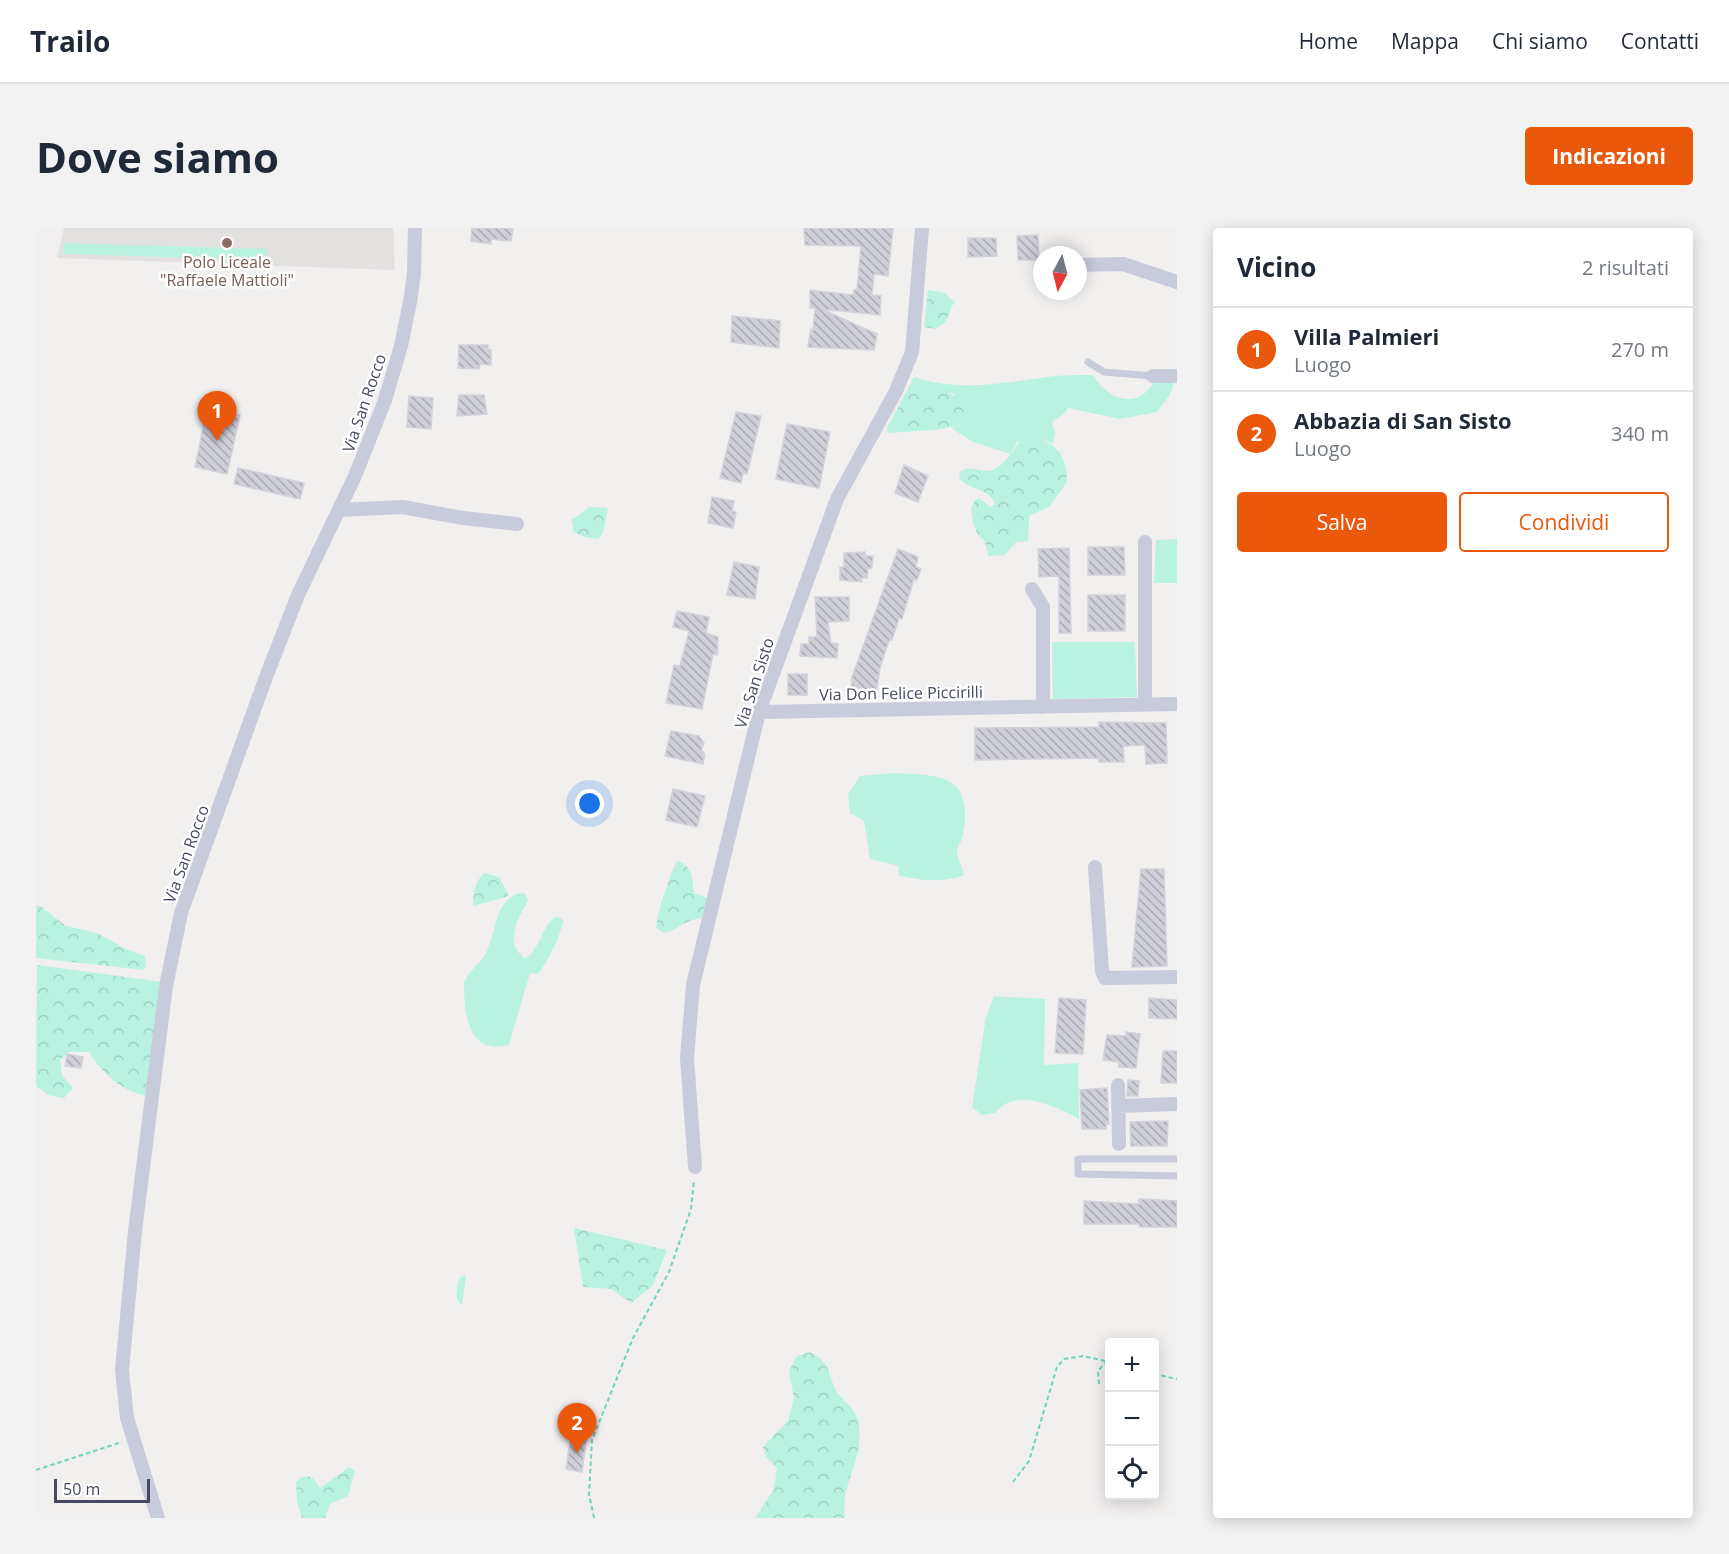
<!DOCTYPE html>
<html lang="it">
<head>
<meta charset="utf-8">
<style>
  body { margin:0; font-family:"Open Sans",sans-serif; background:#f2f2f3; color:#1f2937 }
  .controls { position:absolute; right:18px; bottom:18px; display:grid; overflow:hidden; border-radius:6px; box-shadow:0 3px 15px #0003 }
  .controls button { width:54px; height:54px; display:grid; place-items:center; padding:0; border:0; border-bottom:2px solid #e0e1e3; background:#fff; color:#1f2937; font:30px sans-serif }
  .compass { position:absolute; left:997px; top:18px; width:54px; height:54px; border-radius:50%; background:#fff; box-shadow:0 3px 15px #0003; rotate:187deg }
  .scale { position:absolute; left:18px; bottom:15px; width:96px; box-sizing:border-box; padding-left:6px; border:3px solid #454a5e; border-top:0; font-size:16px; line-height:21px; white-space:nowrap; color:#454a5e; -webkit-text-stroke:4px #fff; paint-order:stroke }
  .you { position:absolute; left:554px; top:576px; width:21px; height:21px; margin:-15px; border:4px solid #fff; border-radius:50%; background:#1a73e8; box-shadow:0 0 0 9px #1a73e833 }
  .badge { display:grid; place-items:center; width:39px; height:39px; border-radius:50%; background:#ea580c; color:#fff; font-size:20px; font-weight:700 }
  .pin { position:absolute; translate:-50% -50px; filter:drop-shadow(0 2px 3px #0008) }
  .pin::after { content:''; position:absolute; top:32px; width:21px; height:18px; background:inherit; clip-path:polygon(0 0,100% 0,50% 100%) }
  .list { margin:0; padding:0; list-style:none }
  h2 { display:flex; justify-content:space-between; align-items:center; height:78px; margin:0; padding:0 24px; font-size:26px }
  h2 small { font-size:20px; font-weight:400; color:#747a83 }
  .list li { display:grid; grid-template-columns:39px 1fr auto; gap:18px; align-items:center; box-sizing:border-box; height:84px; padding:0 24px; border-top:2px solid #e0e1e3 }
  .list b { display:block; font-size:22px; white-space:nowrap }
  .list p { margin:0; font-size:20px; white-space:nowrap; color:#747a83 }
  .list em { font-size:20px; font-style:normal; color:#747a83 }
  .actions { display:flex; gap:12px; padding:18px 24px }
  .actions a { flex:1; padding:14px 0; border:2px solid #ea580c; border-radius:6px; text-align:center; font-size:21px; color:#ea580c }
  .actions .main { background:#ea580c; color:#fff }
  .icon { flex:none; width:33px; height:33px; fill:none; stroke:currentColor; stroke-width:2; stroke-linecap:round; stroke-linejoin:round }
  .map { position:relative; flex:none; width:1141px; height:1290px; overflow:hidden; border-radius:6px }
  header { display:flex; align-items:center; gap:36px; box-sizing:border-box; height:84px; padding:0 30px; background:#fff; border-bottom:2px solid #e0e1e3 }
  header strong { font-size:28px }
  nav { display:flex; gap:33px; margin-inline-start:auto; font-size:21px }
  .intro { display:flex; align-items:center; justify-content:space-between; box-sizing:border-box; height:144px; padding:0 36px }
  h1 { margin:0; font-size:42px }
  .button { padding:15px 27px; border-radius:6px; background:#ea580c; color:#fff; font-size:21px; font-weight:700 }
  main { display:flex; gap:36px; padding:0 36px }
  aside { flex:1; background:#fff; border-radius:6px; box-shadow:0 3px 15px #0003 }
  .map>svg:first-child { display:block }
</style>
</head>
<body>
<header>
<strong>Trailo</strong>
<nav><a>Home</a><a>Mappa</a><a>Chi siamo</a><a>Contatti</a></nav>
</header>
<div class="intro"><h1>Dove siamo</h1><a class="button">Indicazioni</a></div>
<main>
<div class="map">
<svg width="1141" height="1290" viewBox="0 0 1141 1290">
  <defs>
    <pattern id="forest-crowns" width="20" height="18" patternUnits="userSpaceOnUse" patternTransform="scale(1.5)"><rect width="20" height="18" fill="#baf2e2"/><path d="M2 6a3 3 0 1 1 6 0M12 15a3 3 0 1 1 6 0" fill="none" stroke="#a1d1c4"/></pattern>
    <pattern id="building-back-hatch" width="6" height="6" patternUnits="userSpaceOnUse" patternTransform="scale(1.5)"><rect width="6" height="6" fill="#cecfd7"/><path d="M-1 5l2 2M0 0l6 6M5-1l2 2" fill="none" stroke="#a9aab2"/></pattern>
  </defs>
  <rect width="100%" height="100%" fill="#f2efef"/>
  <path fill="#e3e0e0" d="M28 0H357L359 42 21 30Z"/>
  <path fill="#baf2e2" d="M28 15 231 21 230 32 27 26Z
    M1057 147C1072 173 1103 183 1119 152L1140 151 1133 168 1121 184 1084 191 1032 180 1028 186 1016 194 1019 205 1017 216 1007 211 981 214 974 226 937 214 915 200 926 197 918 166 875 155 878 149C923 164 965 155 1011 149 1026 147 1042 147 1057 147Z
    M1141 311V355H1118L1120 312Z
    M1016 414H1099L1101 469 1017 471Z
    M858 545C906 547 938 547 927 607 926 613 921 619 921 625 922 631 927 640 928 647 907 655 884 653 862 647L863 638 834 631 828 593 814 585 812 566 824 548Z
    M484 665 490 666 492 673C481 692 468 714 489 731 504 722 506 696 521 688L527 692C527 703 510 737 502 746L494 745 473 817C431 828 428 784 428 754 433 744 441 737 448 728 462 707 456 673 484 665Z
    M958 768 1009 771 1008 837 1042 835 1043 891C1019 878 979 859 959 885L946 887 936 879 950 789Z
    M430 1048 426 1077C417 1072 421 1058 424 1049Z"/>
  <path fill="url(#forest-crowns)" d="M892 62 909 65 918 74 909 95 899 101 888 99Z
    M875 155 906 161 930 175 932 184 926 197 898 202 852 205 851 200Z
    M998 208C1022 217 1031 228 1031 254L1013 279 993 288 992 313 980 314 969 327 953 328 948 312 942 307 937 295 935 280 939 272 944 271 954 279 959 276C952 259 934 263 923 250L924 244C935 235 944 246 956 242 976 235 976 210 998 208Z
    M553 279 572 280 567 305 562 311 549 309 537 304 536 292Z
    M641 633C657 637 656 651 658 665L671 670 666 690C645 693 645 701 628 705L620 700C622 684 633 647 641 633Z
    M448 645 463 649 473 668 437 678C437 665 438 655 448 645Z
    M0 677 4 678 30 698 61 705 90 721 109 728 110 736 108 742 0 730Z
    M1 737 127 754 112 868C86 864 67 846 53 824H33L24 832 26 847 37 860 28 870 12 867 0 858Z
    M538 1000 631 1022 617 1057 595 1075 575 1061 547 1059Z
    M774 1124C795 1136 790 1140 799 1160 803 1171 817 1177 821 1190 832 1228 803 1255 809 1290H719L738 1261 741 1240 730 1229 727 1219 752 1192 758 1170 753 1143 761 1128Z
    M313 1239 319 1243 312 1268 294 1276 289 1290H266L261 1273 260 1254C271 1243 277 1248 284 1260Z"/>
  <path fill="url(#building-back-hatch)" stroke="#d3d2db" stroke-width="1.5" d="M436 0H477L475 13 455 11V16L435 13Z
    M768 0H857L852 48 838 46 836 67 845 68 844 87 785 81 841 106 838 122 772 119 775 101 777 102 779 80H774V62L817 67 818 62H821L825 18 769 17Z
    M1002 7 1003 32H982L981 8Z
    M932 10H960L961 28 932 29Z
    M696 88 744 93 743 120 695 114Z
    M423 117H452V122H455V137L444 136 443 141 422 140Z
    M423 167H448L451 186 421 188Z
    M373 168 397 170 395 201 371 199Z
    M171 180 204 187 191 246 159 239Z
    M700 184 725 188 711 246 707 245 705 255 684 250Z
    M751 196 794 204 783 260 740 251Z
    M868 237 892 248 882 274 859 265Z
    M202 240 268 255 264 271 198 256Z
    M676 269 698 273 696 283 700 284 697 300 672 295Z
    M1052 319H1088L1089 347H1052Z
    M1033 320 1035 405H1023V348L1003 349 1002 321Z
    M862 321 882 329 880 339 885 341 881 352 878 351 866 391 863 390 856 412H853L844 440 840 466 815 458 817 452H815Z
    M829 324V328H837L836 340H832L831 350H825L826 354 804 352V339H808V325Z
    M698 334 723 339 719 371 691 367Z
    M1052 367H1089V403H1052Z
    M779 369H813V393L792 394 795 415 802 416 801 430 764 428 765 416H773V409H781Z
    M641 383 673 389 670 405 682 409 681 427 677 426 666 481 630 475 638 437 644 438 653 403 637 399Z
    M752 446H771V467H752Z
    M1063 494 1130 495 1131 535 1110 536 1109 517 1087 518 1088 534H1063V530L939 532V500L1063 499Z
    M635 503 663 508 668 515 665 522 669 526 667 536 629 528Z
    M637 561 669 568 661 599 630 592Z
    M1105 641H1128L1131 738 1096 739Z
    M1023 770 1050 772 1047 826 1019 825Z
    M1113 770 1141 772V791L1113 790Z
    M1090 804 1104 806 1100 840 1083 839V834L1067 832 1071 807 1090 808Z
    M1127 823H1141V855H1125Z
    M31 826 47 829 45 840 29 838Z
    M1092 852 1103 853 1102 868H1091Z
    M1071 860 1073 896 1070 895V901H1046L1044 862Z
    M1132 893 1131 918H1095L1094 894Z
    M1103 971 1141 973V999H1103V996H1048V973L1103 976Z
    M535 1206 551 1208 546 1244 530 1241Z"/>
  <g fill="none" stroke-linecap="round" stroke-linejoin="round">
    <path stroke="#70d2c2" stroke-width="2" stroke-dasharray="4.5 3" stroke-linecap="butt" d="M1118 1146 1141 1151
      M1063 1156 1062 1143 1071 1133
      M0 1242 86 1214
      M977 1254 993 1233 1021 1139 1028 1131 1047 1128 1074 1134
      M558 1290 553 1266 556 1212 597 1110 633 1044 655 981 658 952"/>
    <path stroke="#c7cbda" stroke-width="7" d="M1052 134 1068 144 1117 148
      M1141 931H1042V946L1141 948"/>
    <path stroke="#c7cbda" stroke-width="14" d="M1042 37 1087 36 1141 54
      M1117 148H1141
      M303 282 367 279 427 290 481 296
      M1109 314V477
      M996 361 1007 379V479
      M723 484 1141 476
      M1059 639 1066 743 1069 750 1141 749
      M1082 857 1083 916
      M1082 878 1141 876
      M659 939 651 830 657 757 723 484 801 271 860 163 876 124 886 0
      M122 1290 91 1190 86 1142 99 1003 130 758 145 685 230 449 262 367 319 248 349 172 365 118 374 74 378 46 379 0"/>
  </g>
  <circle fill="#8d6e63" stroke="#fff" stroke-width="2" cx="191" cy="15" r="6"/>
  <g text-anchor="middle" stroke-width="5" stroke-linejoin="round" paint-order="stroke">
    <g font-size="16" fill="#785e54" stroke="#fff">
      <text x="191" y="40">Polo Liceale<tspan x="191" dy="18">"Raffaele Mattioli"</tspan></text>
    </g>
    <g font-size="16" fill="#454a5e" stroke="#fff">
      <text transform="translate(328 175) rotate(-71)" y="6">Via San Rocco</text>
      <text transform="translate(718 455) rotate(-72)" y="6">Via San Sisto</text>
      <text transform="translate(865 465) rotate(-1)" y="6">Via Don Felice Piccirilli</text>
      <text transform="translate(150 626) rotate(-70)" y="6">Via San Rocco</text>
    </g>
  </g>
</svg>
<div class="controls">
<button>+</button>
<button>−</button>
<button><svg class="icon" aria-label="locate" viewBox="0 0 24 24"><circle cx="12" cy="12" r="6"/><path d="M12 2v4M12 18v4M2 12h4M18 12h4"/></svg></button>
</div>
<svg class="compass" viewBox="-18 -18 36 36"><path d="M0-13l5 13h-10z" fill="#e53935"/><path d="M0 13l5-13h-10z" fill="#747a83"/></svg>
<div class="scale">50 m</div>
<div class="you"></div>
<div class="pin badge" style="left:181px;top:213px">1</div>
<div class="pin badge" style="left:541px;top:1225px">2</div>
</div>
<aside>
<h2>Vicino<small>2 risultati</small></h2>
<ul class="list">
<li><span class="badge">1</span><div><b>Villa Palmieri</b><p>Luogo</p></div><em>270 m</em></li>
<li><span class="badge">2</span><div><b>Abbazia di San Sisto</b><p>Luogo</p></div><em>340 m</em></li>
</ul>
<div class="actions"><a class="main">Salva</a><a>Condividi</a></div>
</aside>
</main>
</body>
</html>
